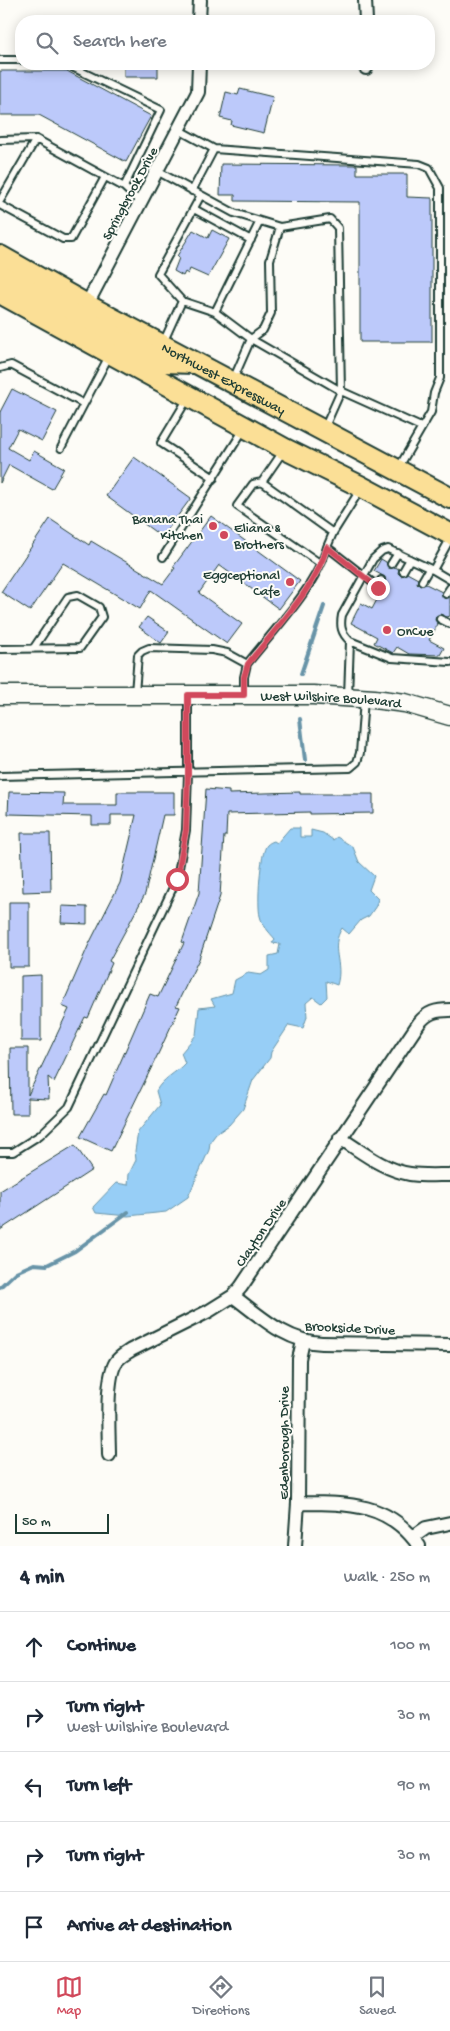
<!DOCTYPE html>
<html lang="en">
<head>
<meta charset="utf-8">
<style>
  body { margin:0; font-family:"Gochi Hand",sans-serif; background:#f6f6f7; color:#1f2937 }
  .scale { position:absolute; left:15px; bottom:12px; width:94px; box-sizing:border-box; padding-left:5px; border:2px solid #1f3d34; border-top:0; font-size:14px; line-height:18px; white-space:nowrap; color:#1f3d34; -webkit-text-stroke:4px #fdfcf7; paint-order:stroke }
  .stop { position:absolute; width:15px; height:15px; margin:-11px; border:4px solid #d1495b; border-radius:50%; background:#fff }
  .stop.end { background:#d1495b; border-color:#fff; box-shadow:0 1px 5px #0008 }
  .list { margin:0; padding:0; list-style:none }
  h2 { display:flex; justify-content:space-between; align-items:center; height:65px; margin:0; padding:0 20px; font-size:21px }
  h2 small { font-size:16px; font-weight:400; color:#747a83 }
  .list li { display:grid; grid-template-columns:32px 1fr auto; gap:15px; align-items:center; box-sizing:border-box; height:70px; padding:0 20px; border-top:1px solid #e0e1e3 }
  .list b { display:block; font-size:19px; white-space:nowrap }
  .list p { margin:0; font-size:16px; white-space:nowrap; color:#747a83 }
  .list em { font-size:16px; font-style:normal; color:#747a83 }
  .icon { flex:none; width:28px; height:28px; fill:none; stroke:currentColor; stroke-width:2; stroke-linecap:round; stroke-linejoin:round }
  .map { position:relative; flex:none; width:450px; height:1546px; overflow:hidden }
  .search { position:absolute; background:#fff; box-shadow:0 2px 12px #0003; left:15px; right:15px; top:15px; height:55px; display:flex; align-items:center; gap:12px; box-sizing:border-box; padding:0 18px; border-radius:20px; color:#747a83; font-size:19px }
  .sheet { height:415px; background:#fff }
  nav { display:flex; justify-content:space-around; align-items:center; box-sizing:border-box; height:70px; border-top:1px solid #e0e1e3; background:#fff; font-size:14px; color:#747a83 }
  nav a { display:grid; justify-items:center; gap:2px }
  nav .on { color:#d1495b }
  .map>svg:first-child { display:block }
</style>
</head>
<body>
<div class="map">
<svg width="450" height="1546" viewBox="0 0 450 1546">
  <rect width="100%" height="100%" fill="#fdfcf7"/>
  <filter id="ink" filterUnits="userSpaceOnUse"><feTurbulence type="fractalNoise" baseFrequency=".02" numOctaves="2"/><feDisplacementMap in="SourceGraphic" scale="10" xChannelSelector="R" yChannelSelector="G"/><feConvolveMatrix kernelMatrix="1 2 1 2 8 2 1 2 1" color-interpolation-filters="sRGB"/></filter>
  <g filter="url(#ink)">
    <path fill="#97cef6" stroke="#6794a8" d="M290 828H300V837H311V830L323 833 333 840 337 837 353 847 359 862 374 876 369 890 378 899 376 906 369 916 361 920 349 934 342 928C329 949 344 962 337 985L326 981 327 997 321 1003 313 997 306 1003 307 1017 303 1028 289 1025 271 1052 270 1058 253 1080 243 1109 229 1125 216 1134 210 1142 209 1150 188 1197 166 1212 128 1216 96 1213 93 1207 116 1183 128 1185 129 1174 136 1160 135 1151 138 1132 160 1105 156 1091C163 1078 175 1074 185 1063L181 1053 196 1035 199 1008 215 1006 211 999 232 993 235 980 248 973 261 975 269 970V956L278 954 280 944 272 943 275 939C269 932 262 925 260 916 257 905 260 852 267 845 269 843 271 842 274 841L277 843Z"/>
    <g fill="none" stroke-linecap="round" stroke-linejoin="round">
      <path stroke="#6794a8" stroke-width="4" d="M301 674 324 606
        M300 719 305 760
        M0 1287 16 1272 34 1264 47 1265 75 1251 128 1212"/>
    </g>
    <path fill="#bcc9fa" stroke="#1f3d34" d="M124 64H158V77H124Z
      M0 71H67L151 116 126 162 39 115H0Z
      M240 89 273 97 264 133 231 125 232 121 220 118 226 92 238 95Z
      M221 164 357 165V174H407V197L432 198V342H360V202L235 201V195H220Z
      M193 230 208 238 212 230 229 239 208 277 190 269 188 274 185 272 183 276 174 271 179 258 177 256Z
      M12 389 57 412 42 441 18 429 8 448 29 460 34 451 64 468 52 489 9 465 0 483V412Z
      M134 457 191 498 162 537 106 496Z
      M211 516 300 581 279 609 219 565 199 593 242 624 227 644 151 590 140 609 63 563 30 611 1 592 50 519 89 545 91 541 163 584 175 568 173 567Z
      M381 559 386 562 389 568 395 567 399 569 398 573 401 576 407 573 418 579 417 583 420 586 426 584 442 592 444 598 450 597V616L447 617 440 614 436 616 435 620 438 624 429 640 444 648 440 655 409 654 397 647 393 653 374 643 377 637 351 623 361 603 372 609 380 594 386 593 385 577 374 571Z
      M147 617 169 632 161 643 139 627Z
      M206 789 229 791V794L300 792V794H373V813L310 814V812L227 814 226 836H224L220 896 199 959 176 1006 180 1007 159 1052 111 1151 80 1137 104 1094 106 1095 150 994 158 997 184 943 182 942 199 893Z
      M9 792 64 793 63 805H117V792H174V815H163L145 894 109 961 112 963 88 1018 85 1017 54 1082 48 1077 49 1099 28 1098V1114H11L10 1048H28V1095L69 1009 62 1006 89 944 120 883 136 815H111V825H92V816L8 814Z
      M21 833H50L51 891 23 892Z
      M9 902H29V967H9Z
      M62 906 87 907V924L61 923Z
      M41 975V1041H21V976Z
      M75 1145 92 1170 0 1230V1191Z"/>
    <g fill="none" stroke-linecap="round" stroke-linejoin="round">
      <g stroke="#1f3d34" stroke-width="10">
        <path id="service" d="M0 60H21
          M66 64 161 110 124 187 140 202
          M179 130 214 149 419 164 429 168 440 188V378L434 393 431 412 399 467
          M0 140 36 139 124 187
          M157 171 234 213 280 227 270 260 271 313 263 330 251 339 233 380
          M192 191 214 149
          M201 195 158 274 182 301 215 312 251 339 341 391 421 427
          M0 201 36 139
          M0 205 63 239H71L105 177
          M194 209 251 240
          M280 227 330 219 338 228 341 391 324 429
          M215 312 260 221
          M163 343 182 301
          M0 368 11 365 84 404
          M188 398 161 443 214 478
          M61 448 109 356
          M284 450 262 482 333 533
          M262 482 253 484 237 506 321 564
          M360 490 333 533 327 547 382 590
          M450 539 433 570 450 580
          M163 557 244 429
          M391 564 398 553
          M403 571 410 559
          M422 581 429 569
          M378 588 381 580
          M446 594 450 588
          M440 619 450 624
          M350 641 392 658 450 662
          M0 649 80 648 102 617 99 607 78 595 68 597 33 649
          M135 693 138 655 142 651 149 648 212 650 227 653 247 664
          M244 694V677L247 664C274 630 316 587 327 547
          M348 696 350 641C341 633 340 626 342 615L373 559 382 551 388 549 433 570
          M0 776 350 768 357 762 360 753 364 699
          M0 1152H13L40 1135 69 1107 177 879 186 830 188 773V696"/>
      </g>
      <g stroke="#1f3d34" stroke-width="16">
        <path id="minor" d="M365 0 366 21
          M199 21 200 0
          M366 64V68
          M84 310 198 92 199 64
          M340 1138C362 1152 384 1170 410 1174 423 1176 437 1175 450 1175
          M233 1296C260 1316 286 1342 322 1343L450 1345
          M109 1455C109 1433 105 1379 116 1362 120 1356 125 1354 131 1350L209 1311 233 1296 241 1287 419 1023C428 1012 436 1010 450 1010
          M298 1503C347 1503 389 1502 419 1546
          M413 1537 426 1528 450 1523
          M295 1546 298 1503 299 1359 303 1341"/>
      </g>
      <g stroke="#1f3d34" stroke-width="21">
        <g id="secondary">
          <path id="s1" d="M0 695H313L374 699 405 703 450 716"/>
        </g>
      </g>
      <g stroke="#1f3d34" stroke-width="24">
        <g id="trunk">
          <path id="s2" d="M0 256 87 305 450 498"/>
          <path d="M0 275 164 362 194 363"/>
          <path d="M0 293 285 449 362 487 450 534"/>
        </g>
      </g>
      <use href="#service" stroke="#fdfcf7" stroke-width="6"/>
      <use href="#minor" stroke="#fdfcf7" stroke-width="12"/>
      <use href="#secondary" stroke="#fdfcf7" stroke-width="18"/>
      <use href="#trunk" stroke="#fbdf96" stroke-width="20"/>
    </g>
  </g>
  <g fill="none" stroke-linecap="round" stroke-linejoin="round" filter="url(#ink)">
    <path stroke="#d1495b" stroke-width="6" d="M177 879 186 830 188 773V695H244V677L248 664C275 629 315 589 327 547L378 588"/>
  </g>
  <g fill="#d1495b" stroke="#fdfcf7" stroke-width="2">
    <circle cx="213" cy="526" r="5"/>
    <circle cx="224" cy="535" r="5"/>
    <circle cx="290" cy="582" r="5"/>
    <circle cx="387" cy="630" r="5"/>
  </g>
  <g text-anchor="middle" stroke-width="4" stroke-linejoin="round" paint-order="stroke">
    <g font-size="14" fill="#1f3d34" stroke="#fdfcf7">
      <text transform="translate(129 193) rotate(-62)" y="5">Springbrook Drive</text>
      <text dy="5" stroke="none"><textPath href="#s2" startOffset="255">Northwest Expressway</textPath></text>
      <text dy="5" stroke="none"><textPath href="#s1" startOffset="331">West Wilshire Boulevard</textPath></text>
      <text transform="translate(260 1232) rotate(-56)" y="5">Clayton Drive</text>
      <text transform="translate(350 1327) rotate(3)" y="5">Brookside Drive</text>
      <text transform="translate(283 1443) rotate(-90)" y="5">Edenborough Drive</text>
    </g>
    <g font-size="14" fill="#1f3d34" stroke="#fdfcf7" text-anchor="end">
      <text x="203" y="523">Banana Thai<tspan x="203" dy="16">Kitchen</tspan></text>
      <text x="234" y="532" text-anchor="start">Eliana &amp;<tspan x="234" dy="16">Brothers</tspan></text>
      <text x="280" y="579">Eggceptional<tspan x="280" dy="16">Cafe</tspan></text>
      <text x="397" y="635" text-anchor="start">OnCue</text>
    </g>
  </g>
</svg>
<div class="scale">50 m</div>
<div class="stop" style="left:177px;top:879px"></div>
<div class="stop end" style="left:378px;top:588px"></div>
<div class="search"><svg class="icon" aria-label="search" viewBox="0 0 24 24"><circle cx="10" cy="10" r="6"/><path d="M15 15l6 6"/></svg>Search here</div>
</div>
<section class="sheet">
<h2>4 min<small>Walk · 250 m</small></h2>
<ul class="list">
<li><svg class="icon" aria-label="ahead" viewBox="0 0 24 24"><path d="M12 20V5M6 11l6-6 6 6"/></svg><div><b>Continue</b></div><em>100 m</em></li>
<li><svg class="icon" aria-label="right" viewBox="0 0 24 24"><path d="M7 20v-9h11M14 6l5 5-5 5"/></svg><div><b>Turn right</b><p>West Wilshire Boulevard</p></div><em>30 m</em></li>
<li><svg class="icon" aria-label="left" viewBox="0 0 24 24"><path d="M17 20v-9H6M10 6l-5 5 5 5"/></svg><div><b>Turn left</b></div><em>90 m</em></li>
<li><svg class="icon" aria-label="right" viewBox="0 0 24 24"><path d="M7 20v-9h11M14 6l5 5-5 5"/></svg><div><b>Turn right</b></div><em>30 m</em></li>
<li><svg class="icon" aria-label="arrive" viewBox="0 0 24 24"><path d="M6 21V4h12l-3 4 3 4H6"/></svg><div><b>Arrive at destination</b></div></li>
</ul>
</section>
<nav>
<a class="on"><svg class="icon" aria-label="map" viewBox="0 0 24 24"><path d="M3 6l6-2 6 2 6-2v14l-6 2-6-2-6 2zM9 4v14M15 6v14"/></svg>Map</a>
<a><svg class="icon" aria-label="directions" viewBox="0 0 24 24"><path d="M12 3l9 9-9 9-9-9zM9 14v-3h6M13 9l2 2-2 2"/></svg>Directions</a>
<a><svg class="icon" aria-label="saved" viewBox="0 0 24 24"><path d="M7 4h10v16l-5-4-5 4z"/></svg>Saved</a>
</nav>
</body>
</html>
